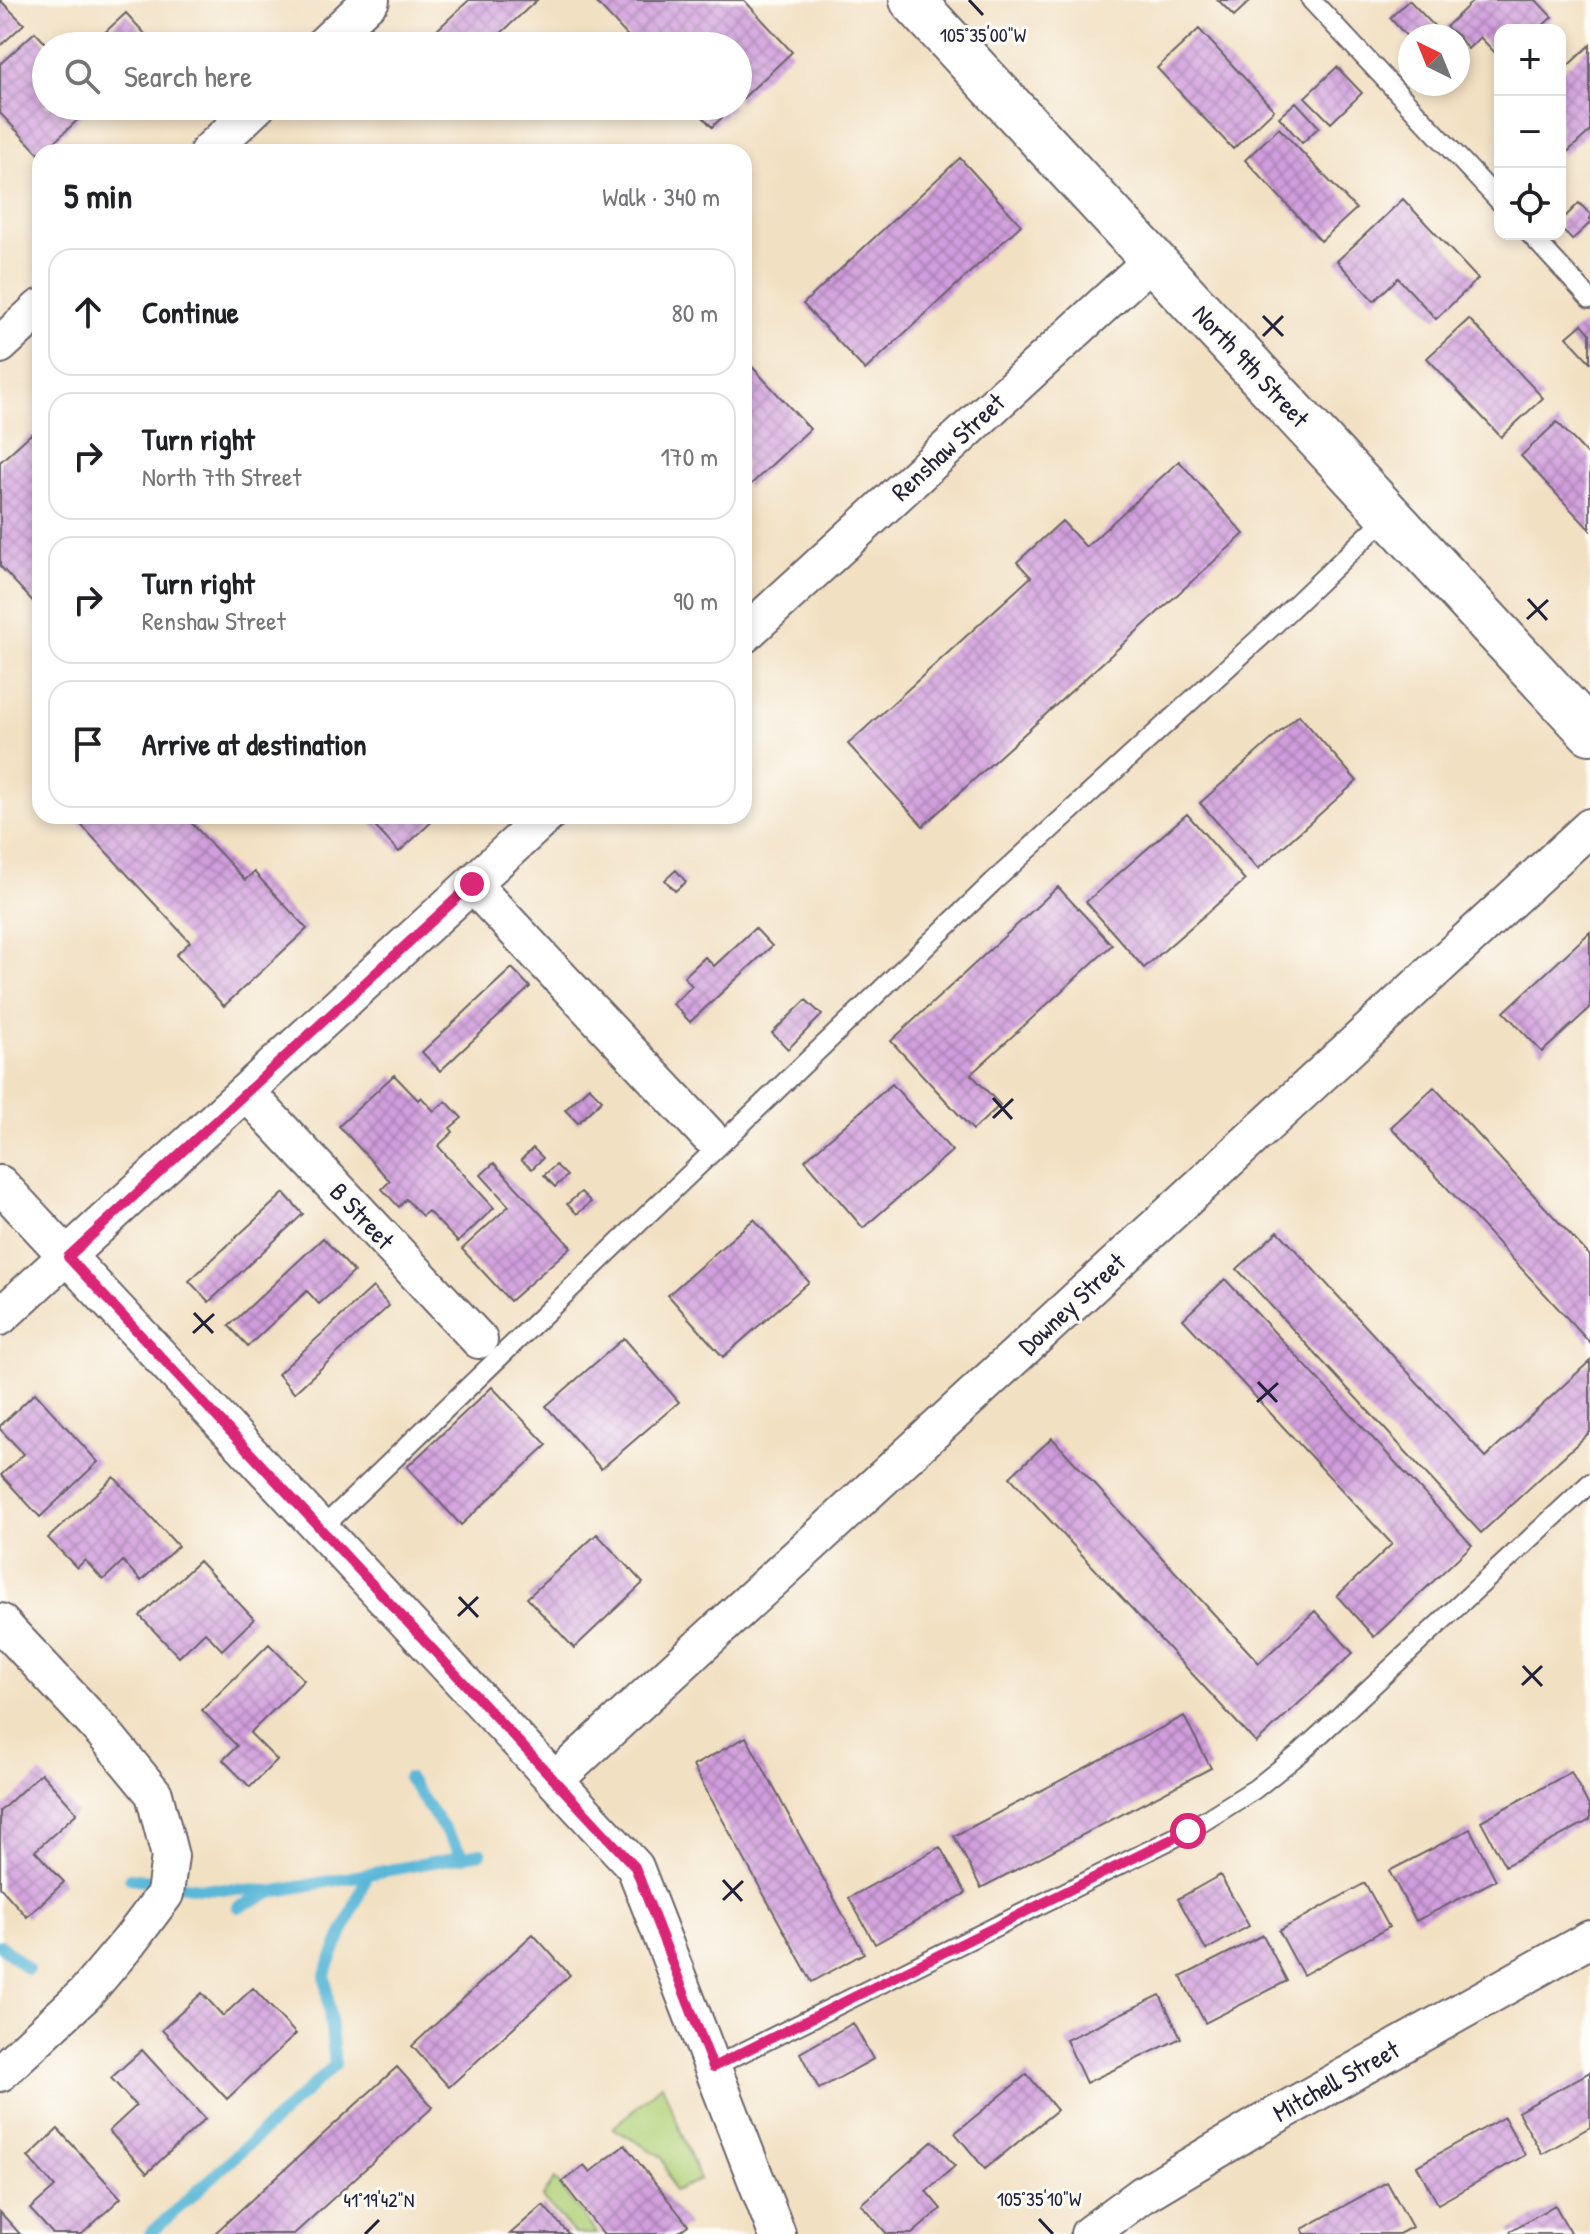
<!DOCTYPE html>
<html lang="en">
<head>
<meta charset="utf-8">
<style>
  body { margin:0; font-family:"Patrick Hand",sans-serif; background:#f2f2f2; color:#202124 }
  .controls { position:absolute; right:24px; top:24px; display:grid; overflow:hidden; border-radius:16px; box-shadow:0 4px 12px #0003 }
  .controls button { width:72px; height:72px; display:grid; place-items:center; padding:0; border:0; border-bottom:2px solid #e0e0e0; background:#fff; color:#202124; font:40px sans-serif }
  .compass { position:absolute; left:1398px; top:24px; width:72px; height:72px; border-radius:50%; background:#fff; box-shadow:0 4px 12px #0003; rotate:317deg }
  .stop { position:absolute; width:24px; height:24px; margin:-18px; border:6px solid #db2777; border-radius:50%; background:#fff }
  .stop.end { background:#db2777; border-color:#fff; box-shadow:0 2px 8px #0008 }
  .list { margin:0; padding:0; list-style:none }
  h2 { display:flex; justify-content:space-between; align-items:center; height:104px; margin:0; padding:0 32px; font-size:34px }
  h2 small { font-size:26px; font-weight:400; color:#757577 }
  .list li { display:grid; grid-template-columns:52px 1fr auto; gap:24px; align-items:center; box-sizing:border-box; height:128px; margin:0 16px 16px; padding:0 16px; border:2px solid #e0e0e0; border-radius:24px }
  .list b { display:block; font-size:30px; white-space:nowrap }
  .list p { margin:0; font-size:26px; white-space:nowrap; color:#757577 }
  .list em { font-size:26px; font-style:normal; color:#757577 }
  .icon { flex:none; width:44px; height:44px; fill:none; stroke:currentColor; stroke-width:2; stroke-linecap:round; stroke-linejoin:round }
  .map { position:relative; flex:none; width:1590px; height:2234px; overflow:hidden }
  .search { position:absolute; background:#fff; box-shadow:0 4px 12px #0003; left:32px; top:32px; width:720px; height:88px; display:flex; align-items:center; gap:20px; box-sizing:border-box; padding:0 28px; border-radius:44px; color:#757577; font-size:30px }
  .panel { position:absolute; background:#fff; box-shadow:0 4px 12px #0003; left:32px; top:144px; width:720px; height:680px; border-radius:24px }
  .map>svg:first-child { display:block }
</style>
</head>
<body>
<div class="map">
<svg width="1590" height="2234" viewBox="0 0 1590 2234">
  <defs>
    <pattern id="building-cross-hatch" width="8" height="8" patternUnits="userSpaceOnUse" patternTransform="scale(2)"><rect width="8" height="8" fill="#d19ddd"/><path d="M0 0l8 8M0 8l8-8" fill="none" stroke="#a980b4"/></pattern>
  </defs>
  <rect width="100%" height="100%" fill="#fdfcf7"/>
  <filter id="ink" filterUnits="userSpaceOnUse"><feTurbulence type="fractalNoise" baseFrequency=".0125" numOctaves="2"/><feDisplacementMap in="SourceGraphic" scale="16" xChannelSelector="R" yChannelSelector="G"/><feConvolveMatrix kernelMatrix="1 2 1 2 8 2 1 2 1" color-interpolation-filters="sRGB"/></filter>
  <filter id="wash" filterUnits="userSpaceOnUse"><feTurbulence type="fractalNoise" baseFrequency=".006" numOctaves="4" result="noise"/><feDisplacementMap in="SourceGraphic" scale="32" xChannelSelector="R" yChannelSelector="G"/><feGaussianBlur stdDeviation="1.8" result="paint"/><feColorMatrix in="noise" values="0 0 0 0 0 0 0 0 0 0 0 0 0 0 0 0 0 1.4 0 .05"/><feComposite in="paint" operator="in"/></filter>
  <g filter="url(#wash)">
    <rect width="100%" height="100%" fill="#f2e0c2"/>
    <path fill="#b1d179" stroke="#6a7a5a" stroke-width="2" d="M662 2084 700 2180 674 2191 662 2157 613 2128Z
      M555 2179 597 2234H575L542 2198Z"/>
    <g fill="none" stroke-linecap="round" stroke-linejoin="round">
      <path stroke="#5ab7d8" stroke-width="12" d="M408 1778 464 1857
        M130 1878 199 1888 270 1891
        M238 1907 277 1891 481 1853
        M0 1945 28 1969
        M150 2234 335 2065 325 1974 367 1876"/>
    </g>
    <g id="blocks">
      <path fill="url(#building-cross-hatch)" d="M0 0 24 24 0 46Z
        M469 0H537L487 46H420Z
        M594 0H744L792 52 738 103V46H637Z
        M1218 0H1251L1234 16Z
        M1409 0 1441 33 1438 36H1410V40L1390 18Z
        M1474 0H1536L1552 17 1538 30H1500V58L1480 37 1468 49 1458 36 1446 27Z
        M126 13 156 46H90Z
        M1199 29 1274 110 1233 149 1157 68Z
        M35 32 48 46 46 106H92L44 152H40V155L0 113V64Z
        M1590 45V131L1564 155 1560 151V73Z
        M1337 67 1362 93 1331 123 1305 97Z
        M1296 102 1319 127 1302 143 1279 117Z
        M693 106H734L712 127Z
        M1279 128 1356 209 1321 241 1245 160Z
        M960 158 1021 225 865 370 803 304Z
        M1403 199 1478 279 1436 319 1398 278 1374 301 1337 261Z
        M1579 203 1590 214V223L1572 240 1560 227V222Z
        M1469 319 1543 398 1501 437 1427 358Z
        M1582 324 1590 333V362L1567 337Z
        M744 358 810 429 747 488 744 485Z
        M1557 422 1590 457V530L1521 456Z
        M31 434 40 444V609L0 566V462Z
        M1179 461 1244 534 923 826 848 744 1031 577 1017 562 1062 521 1086 547Z
        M1299 715 1357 781 1258 869 1200 803Z
        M1187 814 1245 880 1144 968 1086 902Z
        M73 816H185L245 880 254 872 307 929 224 1006 176 955 190 942Z
        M365 816H438L399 852Z
        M676 870 686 882 675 891 665 880Z
        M1058 887 1112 945 971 1074 1000 1105 973 1130 891 1041Z
        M755 928 772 946 690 1022 673 1004 692 986 684 977 705 957 714 966Z
        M1590 932V1008L1542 1052 1504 1012Z
        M512 968 530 987 440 1071 422 1052Z
        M806 1000 822 1015 788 1049 772 1033Z
        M394 1075 418 1100 421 1097 434 1111 446 1101 462 1118 450 1128 453 1132 438 1146 494 1208 458 1242 428 1211 422 1216 406 1199 399 1207 382 1189 390 1181 339 1126Z
        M892 1084 952 1151 863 1228 805 1160Z
        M589 1087 602 1100 578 1123 565 1110Z
        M1434 1087 1590 1256V1343L1391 1127Z
        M533 1148 543 1158 532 1169 521 1160Z
        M494 1163 571 1247 510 1301 462 1249 509 1206 481 1175Z
        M556 1165 567 1176 555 1187 544 1175Z
        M581 1192 591 1202 577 1214 567 1204Z
        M284 1193 303 1214 209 1302 189 1281Z
        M754 1219 809 1282 723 1357 668 1295Z
        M1278 1231 1486 1457 1590 1361V1432L1481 1533 1237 1269Z
        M323 1238 354 1272 319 1304 307 1291 248 1346 229 1326Z
        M1225 1279 1472 1545 1374 1637 1337 1596 1392 1544 1183 1319Z
        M373 1287 389 1306 294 1393 278 1374Z
        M624 1338 679 1402 601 1469 546 1406Z
        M492 1387 547 1445 461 1525 407 1467Z
        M35 1393 98 1462 40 1517 1 1475 24 1454 0 1429V1426Z
        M1052 1438 1259 1663 1315 1611 1353 1653 1256 1743 1010 1477Z
        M114 1477 178 1546 141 1581 123 1561 103 1580 85 1560 77 1568 48 1538Z
        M597 1534 643 1583 574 1648 527 1598Z
        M199 1561 254 1619 222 1650 205 1632 179 1657 140 1616Z
        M269 1644 304 1680 250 1733 277 1760 250 1787 223 1760 237 1746 202 1710Z
        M1184 1716 1211 1768 981 1888 954 1836Z
        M746 1737 864 1953 812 1982 693 1766Z
        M1571 1772 1590 1808V1820L1505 1866 1481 1821Z
        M41 1773 77 1813 35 1851 64 1882 27 1917 0 1887V1811Z
        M1470 1829 1496 1880 1416 1921 1389 1871Z
        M940 1847 966 1893 875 1944 849 1898Z
        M1220 1875 1249 1926 1206 1950 1178 1899Z
        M1365 1883 1389 1927 1303 1975 1279 1931Z
        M533 1934 570 1975 449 2087 412 2046Z
        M1263 1935 1287 1981 1205 2023 1181 1977Z
        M253 1988 296 2034 227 2099 162 2030 202 1993 223 2016Z
        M1160 1995 1181 2038 1086 2083 1066 2040Z
        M853 2023 873 2059 819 2089 800 2053Z
        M142 2050 205 2119 147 2173 109 2131 136 2106 111 2078Z
        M397 2067 433 2107 294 2234H214Z
        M1590 2072V2127L1542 2154 1518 2112Z
        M1027 2074 1057 2110 985 2169 955 2133Z
        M1504 2117 1525 2155 1438 2204 1417 2166Z
        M58 2129 121 2198 82 2234H53L30 2209 55 2187 28 2157Z
        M933 2141 955 2166 926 2191 941 2209 912 2234H887L861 2204Z
        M625 2145 688 2225 676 2234H603L562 2182 584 2165 590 2172Z
        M1387 2182 1412 2227 1399 2234H1305L1302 2229Z
        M543 2205 569 2234H510Z
        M1555 2205 1571 2234H1512L1510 2231Z
        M0 2212 20 2234H0Z"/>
    </g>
  </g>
  <g filter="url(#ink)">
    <use href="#blocks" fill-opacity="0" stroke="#6b646a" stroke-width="2"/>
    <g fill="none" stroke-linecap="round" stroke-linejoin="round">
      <g stroke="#6b646a" stroke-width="22">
        <path id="service" d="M1311 0 1500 202
          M1530 234 1590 299
          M321 1529 993 882 1275 624 1389 515
          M713 2067 1188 1831 1255 1789 1299 1754 1590 1483"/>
      </g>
      <g stroke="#6b646a" stroke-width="40">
        <path id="minor" d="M322 46 371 0
          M208 152 257 106
          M0 345 40 308
          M744 635 1152 260
          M472 884 708 1135
          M246 1092 479 1340
          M0 1184 635 1867 777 2234
          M0 1317 546 816
          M0 1622 103 1732 154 1794 170 1856 165 1894 129 1942 85 1994 0 2073
          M555 1780 1590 827
          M1089 2234 1142 2195 1262 2123 1590 1939"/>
      </g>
      <g stroke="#6b646a" stroke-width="48">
        <path id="tertiary" d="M912 0 1590 732"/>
      </g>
      <use href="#service" stroke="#fff" stroke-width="18"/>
      <use href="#minor" stroke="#fff" stroke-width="36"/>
      <use href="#tertiary" stroke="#fff" stroke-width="44"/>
    </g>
  </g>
  <g fill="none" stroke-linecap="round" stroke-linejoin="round" filter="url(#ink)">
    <path stroke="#db2777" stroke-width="10" d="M472 884 68 1257 635 1867 713 2067 1188 1831"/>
  </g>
  <path fill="none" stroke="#22223b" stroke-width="3" d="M969 0 983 15M1263 316 1283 336M1263 336 1283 316M1528 599 1547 620M1527 619 1548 600M993 1098 1012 1119M993 1118 1013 1099M194 1313 213 1333M193 1333 214 1314M1258 1382 1277 1402M1257 1402 1278 1383M459 1597 478 1617M458 1616 478 1597M1523 1666 1542 1686M1522 1685 1542 1666M723 1880 742 1901M723 1900 743 1881M1039 2219 1053 2234M365 2234 379 2220"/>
  <g text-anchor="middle" stroke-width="6" stroke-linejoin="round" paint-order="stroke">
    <g font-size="26" fill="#22223b" stroke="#fdfcf7">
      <text transform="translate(1251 366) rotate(47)" y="9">North 9th Street</text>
      <text transform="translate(948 447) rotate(-43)" y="9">Renshaw Street</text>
      <text transform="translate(362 1216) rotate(47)" y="9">B Street</text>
      <text transform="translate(1072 1304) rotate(-43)" y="9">Downey Street</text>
      <text transform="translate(1336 2081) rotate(-29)" y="9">Mitchell Street</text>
    </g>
  </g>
  <g font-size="20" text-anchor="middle" fill="#22223b" stroke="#fdfcf7" stroke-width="6" stroke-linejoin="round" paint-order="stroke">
    <text x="983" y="42">105°35'00"W</text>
    <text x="1039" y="2206">105°35'10"W</text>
    <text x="379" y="2207">41°19'42"N</text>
  </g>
</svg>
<div class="controls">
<button>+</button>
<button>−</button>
<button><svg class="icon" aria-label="locate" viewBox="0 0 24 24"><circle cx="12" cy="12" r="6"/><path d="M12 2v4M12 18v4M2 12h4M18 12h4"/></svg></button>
</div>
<svg class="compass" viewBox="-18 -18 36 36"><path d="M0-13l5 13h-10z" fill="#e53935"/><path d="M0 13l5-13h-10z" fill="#757577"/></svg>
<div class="stop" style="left:1188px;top:1831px"></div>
<div class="stop end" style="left:472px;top:884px"></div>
<div class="search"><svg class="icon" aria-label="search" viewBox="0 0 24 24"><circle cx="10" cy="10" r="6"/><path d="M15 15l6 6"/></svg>Search here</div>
<section class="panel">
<h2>5 min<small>Walk · 340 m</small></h2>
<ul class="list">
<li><svg class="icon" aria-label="ahead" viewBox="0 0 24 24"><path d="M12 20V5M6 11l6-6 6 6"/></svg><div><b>Continue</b></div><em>80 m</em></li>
<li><svg class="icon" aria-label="right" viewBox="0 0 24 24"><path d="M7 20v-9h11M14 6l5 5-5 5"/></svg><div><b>Turn right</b><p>North 7th Street</p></div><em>170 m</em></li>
<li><svg class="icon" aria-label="right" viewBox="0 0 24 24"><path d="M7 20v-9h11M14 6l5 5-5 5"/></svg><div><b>Turn right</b><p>Renshaw Street</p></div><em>90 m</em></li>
<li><svg class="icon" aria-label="arrive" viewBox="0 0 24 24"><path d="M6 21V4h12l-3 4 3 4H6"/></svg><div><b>Arrive at destination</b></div></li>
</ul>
</section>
</div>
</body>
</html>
